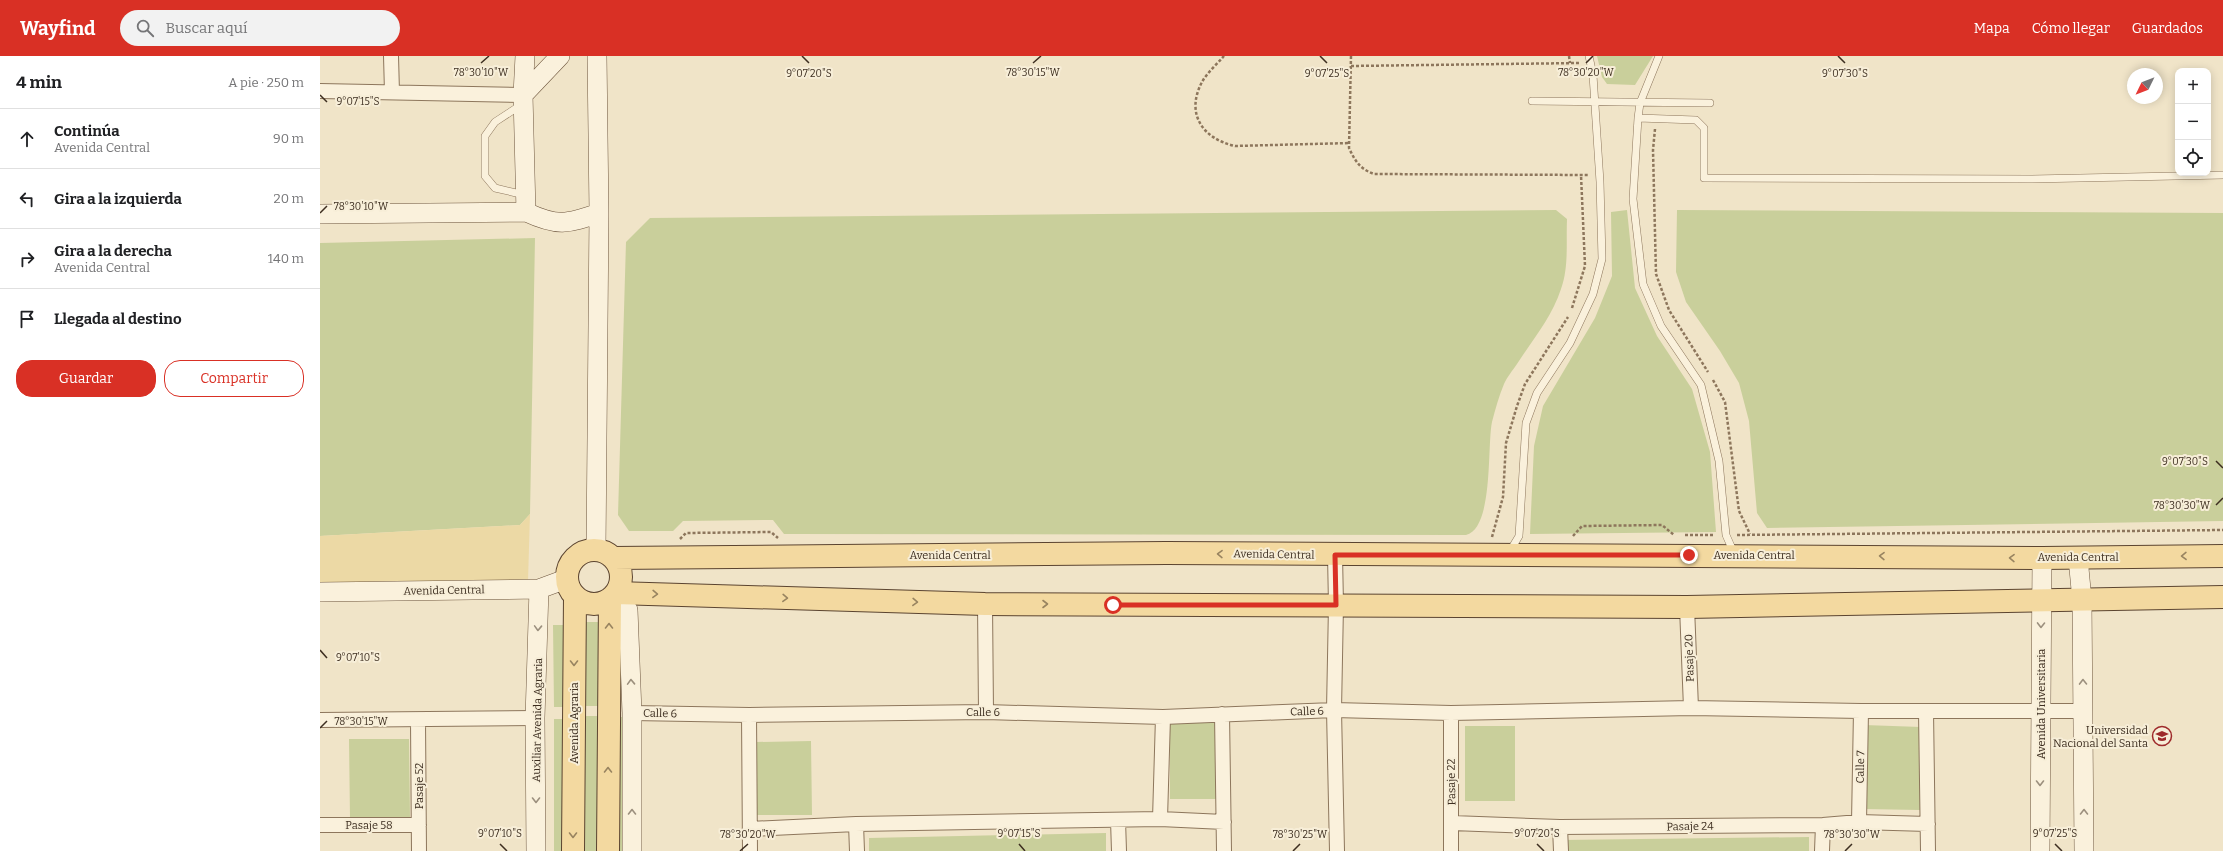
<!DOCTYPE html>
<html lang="es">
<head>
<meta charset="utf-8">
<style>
  body { margin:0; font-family:Bitter,serif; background:#f2f2f2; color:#202124 }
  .controls { position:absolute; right:12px; top:12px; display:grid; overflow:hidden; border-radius:8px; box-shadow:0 2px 10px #0003 }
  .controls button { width:36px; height:36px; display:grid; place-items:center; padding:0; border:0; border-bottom:1px solid #e0e0e0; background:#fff; color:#202124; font:20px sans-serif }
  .compass { position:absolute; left:1807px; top:12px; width:36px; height:36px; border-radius:50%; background:#fff; box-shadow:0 2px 10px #0003; rotate:227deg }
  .stop { position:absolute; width:12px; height:12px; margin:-9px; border:3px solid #d93025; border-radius:50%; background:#fff }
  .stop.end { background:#d93025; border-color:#fff; box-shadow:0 1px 4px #0008 }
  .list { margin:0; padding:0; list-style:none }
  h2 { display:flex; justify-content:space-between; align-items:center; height:52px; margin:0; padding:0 16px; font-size:17px }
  h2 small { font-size:13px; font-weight:400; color:#757577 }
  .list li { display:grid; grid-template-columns:26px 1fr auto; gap:12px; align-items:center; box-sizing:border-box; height:60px; padding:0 16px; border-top:1px solid #e0e0e0 }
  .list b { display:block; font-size:15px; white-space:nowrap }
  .list p { margin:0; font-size:13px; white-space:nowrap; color:#757577 }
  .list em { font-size:13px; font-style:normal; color:#757577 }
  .actions { display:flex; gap:8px; padding:12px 16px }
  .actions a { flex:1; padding:9px 0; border:1px solid #d93025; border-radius:16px; text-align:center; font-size:14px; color:#d93025 }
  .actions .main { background:#d93025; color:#fff }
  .icon { flex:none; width:22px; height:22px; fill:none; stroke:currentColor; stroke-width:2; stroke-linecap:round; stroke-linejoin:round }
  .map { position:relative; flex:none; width:1903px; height:795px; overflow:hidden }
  header { display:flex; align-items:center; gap:24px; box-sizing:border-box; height:56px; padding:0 20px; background:#d93025; color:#fff }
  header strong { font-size:19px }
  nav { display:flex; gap:22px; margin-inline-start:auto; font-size:14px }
  .search { width:280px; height:36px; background:#f2f2f2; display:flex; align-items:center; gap:10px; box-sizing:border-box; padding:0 14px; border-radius:22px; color:#757577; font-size:15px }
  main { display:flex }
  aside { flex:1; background:#fff }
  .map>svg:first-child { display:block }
</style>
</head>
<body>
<header>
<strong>Wayfind</strong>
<div class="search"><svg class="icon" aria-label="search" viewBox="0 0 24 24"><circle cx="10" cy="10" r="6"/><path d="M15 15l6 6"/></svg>Buscar aquí</div>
<nav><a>Mapa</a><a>Cómo llegar</a><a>Guardados</a></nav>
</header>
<main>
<aside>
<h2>4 min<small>A pie · 250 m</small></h2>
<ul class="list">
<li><svg class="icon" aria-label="ahead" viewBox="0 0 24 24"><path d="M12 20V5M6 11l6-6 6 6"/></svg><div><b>Continúa</b><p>Avenida Central</p></div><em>90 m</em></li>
<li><svg class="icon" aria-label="left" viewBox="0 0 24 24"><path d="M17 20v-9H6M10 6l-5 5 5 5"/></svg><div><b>Gira a la izquierda</b></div><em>20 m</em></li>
<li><svg class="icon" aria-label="right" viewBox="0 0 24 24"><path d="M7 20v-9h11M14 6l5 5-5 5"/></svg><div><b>Gira a la derecha</b><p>Avenida Central</p></div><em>140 m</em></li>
<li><svg class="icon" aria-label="arrive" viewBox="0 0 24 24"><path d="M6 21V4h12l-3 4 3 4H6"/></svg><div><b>Llegada al destino</b></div></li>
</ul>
<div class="actions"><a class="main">Guardar</a><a>Compartir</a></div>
</aside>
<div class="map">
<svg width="1903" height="795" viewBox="0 0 1903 795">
  <rect width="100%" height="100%" fill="#f0e4c8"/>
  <path fill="#c9cf9b" d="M1277 0H1333L1315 29 1287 28 1282 21Z
    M1236 154 1247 163C1246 186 1249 211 1241 233 1232 261 1213 283 1197 308 1193 314 1187 321 1184 328 1179 340 1175 354 1172 366 1167 389 1174 472 1146 479L464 478 453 464 363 465 353 475H309L298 459 306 186 330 162Z
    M1307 154 1315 232 1337 280 1372 333 1390 396 1396 476 1210 478 1214 390 1223 350 1275 262 1292 220 1291 156Z
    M1357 154 1903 157V465L1447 472 1437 457 1429 365 1419 327 1400 295 1366 246 1356 216Z
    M215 182 210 458 200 469 0 480V187Z
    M258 566H279L280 650H257Z
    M233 569H246L248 651H234Z
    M255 660H281V795H255Z
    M290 661H307V795H290Z
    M234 663H247V795H234Z
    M850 666H896V743H850Z
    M1544 669 1601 671 1600 754 1543 753Z
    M1145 670H1195V745H1145Z
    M29 683H89L90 762H30Z
    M491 685 492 759H437L436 686Z
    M786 777V795H549V782Z
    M1489 781V795H1242L1241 784Z"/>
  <path fill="#ecd9a5" d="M210 458 208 525 0 529V480L200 469Z"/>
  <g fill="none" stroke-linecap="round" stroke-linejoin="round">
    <g stroke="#8d765c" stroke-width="8">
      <path id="lane" d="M1339 0 1320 47 1318 62 1313 143 1323 228 1341 270 1381 329 1399 405 1406 479 1414 497
        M1212 45 1390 47
        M201 49 175 66 165 80V120L175 132 205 139
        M1318 62 1376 64 1384 72V122L1710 123 1903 119
        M1190 495 1199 480 1206 367 1217 337 1250 287 1273 238 1282 203 1280 126 1273 19 1269 0"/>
    </g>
    <g stroke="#8d765c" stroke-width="16">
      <path id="street" d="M71 0 72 36
        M0 35 203 39
        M1015 499 1016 549 1014 654 1017 795
        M665 548 666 656
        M1367 551 1371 652
        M1606 655 1608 795
        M312 657 429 659 666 656 843 661 1014 654 1131 657 1371 652 1541 655H1763
        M1131 657V795
        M902 658 904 795
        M429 659 430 795
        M0 664 215 662
        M98 665 99 795
        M840 763 843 661
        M798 764 799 795
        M1539 766 1541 655
        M1132 767 1240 771 1503 769 1539 766 1608 768
        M536 768 537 795
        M0 769H99
        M1240 771 1241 795
        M430 773 536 768 840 763 904 766
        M1502 795 1503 769"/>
    </g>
    <g stroke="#6f573f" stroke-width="20">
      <path id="secondary" d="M205 0 203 39 206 156
        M203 39 240 0
        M0 158 206 156C238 171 247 168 279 157
        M276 494 279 157 277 0
        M1758 502 1762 544 1764 795
        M0 536 219 533 246 523
        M293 540 308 554 312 657V795
        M216 795 215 662 219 533
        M1720 795 1722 502"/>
    </g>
    <g stroke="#5b4430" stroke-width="24">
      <path id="primary" d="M247 521a27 27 0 1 1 54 0a27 27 0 1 1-54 0Z
        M293 502 846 497 1722 502 1903 500
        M296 537 665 548 1367 551 1903 541
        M253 795 255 540
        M288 795 290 543"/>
    </g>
    <path stroke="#8d765c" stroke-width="2.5" stroke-dasharray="3 2" stroke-linecap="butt" d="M904 0C897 8 887 17 882 26 865 58 883 83 915 90L1030 87
      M1031 0 1029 92C1035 105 1040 113 1054 118L1269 119
      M1249 0 1250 7
      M1031 10 1260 7
      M1335 73 1333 94 1336 218 1349 254 1388 316
      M1252 252 1265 210 1261 119
      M1393 324 1405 346 1419 455 1430 478
      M1365 479H1394
      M1417 479 1903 474
      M1253 480 1262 470 1342 469 1354 479
      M1172 481 1183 441 1186 387 1197 350 1205 328 1248 261
      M360 483 366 477 451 476 458 482"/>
    <use href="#lane" stroke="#faf1dc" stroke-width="7"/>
    <use href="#street" stroke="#faf1dc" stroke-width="14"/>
    <use href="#secondary" stroke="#faf1dc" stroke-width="19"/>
    <use href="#primary" stroke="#f3d9a0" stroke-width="22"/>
  </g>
  <defs><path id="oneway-chevron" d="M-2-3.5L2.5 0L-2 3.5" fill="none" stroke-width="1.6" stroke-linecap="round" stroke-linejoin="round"/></defs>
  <g stroke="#988460">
    <use href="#oneway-chevron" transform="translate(900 498) rotate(-179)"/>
    <use href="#oneway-chevron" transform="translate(1562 500) rotate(-179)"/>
    <use href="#oneway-chevron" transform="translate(1864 500) rotate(179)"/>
    <use href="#oneway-chevron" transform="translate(1692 502) rotate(-179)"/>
    <use href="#oneway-chevron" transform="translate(335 538) rotate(2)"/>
    <use href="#oneway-chevron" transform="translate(465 542) rotate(2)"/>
    <use href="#oneway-chevron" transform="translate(595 546) rotate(2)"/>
    <use href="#oneway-chevron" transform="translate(725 548)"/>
    <use href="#oneway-chevron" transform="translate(289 570) rotate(-90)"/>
    <use href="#oneway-chevron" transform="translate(254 607) rotate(90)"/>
    <use href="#oneway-chevron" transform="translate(288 714) rotate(-90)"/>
    <use href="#oneway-chevron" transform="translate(253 779) rotate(90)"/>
  </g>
  <g stroke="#9c907e">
    <use href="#oneway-chevron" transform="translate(1721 569) rotate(91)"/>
    <use href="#oneway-chevron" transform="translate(218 572) rotate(92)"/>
    <use href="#oneway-chevron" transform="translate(311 626) rotate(-92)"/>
    <use href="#oneway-chevron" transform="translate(1763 626) rotate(-91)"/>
    <use href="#oneway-chevron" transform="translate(1720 727) rotate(90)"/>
    <use href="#oneway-chevron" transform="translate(216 744) rotate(90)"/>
    <use href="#oneway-chevron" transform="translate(312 756) rotate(-90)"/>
    <use href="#oneway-chevron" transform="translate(1764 756) rotate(-90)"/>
  </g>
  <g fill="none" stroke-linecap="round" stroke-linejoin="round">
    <path stroke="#d93025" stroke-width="5" d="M793 549H1016L1015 499H1369"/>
  </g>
  <path fill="none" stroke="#3d2e20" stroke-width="1.5" d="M482 0 489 7M1000 0 1007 7M1518 0 1525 7M161 7 169 0M713 7 721 0M1266 7 1273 0M0 39 7 46M0 157 7 150M1896 405 1903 412M1896 449 1903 442M0 594 7 602M0 672 7 665M180 788 187 795M699 788 705 795M1217 788 1224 795M1735 788 1742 795M420 795 428 788M973 795 980 788M1525 795 1532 788"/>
  <defs>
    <g id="university-ring" transform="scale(1)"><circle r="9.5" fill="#f7eed8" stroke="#9e2a2b" stroke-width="1.5"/><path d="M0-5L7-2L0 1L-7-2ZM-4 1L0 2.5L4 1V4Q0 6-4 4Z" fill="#9e2a2b"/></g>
  </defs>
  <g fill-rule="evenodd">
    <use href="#university-ring" x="1842" y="680"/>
  </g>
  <g text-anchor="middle" stroke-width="4" stroke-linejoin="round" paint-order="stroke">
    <g font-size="11" fill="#3d2e20" stroke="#f7eed8">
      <text transform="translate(954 498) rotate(1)" y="4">Avenida Central</text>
      <text x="630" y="503">Avenida Central</text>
      <text x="1434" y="503">Avenida Central</text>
      <text x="1758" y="505">Avenida Central</text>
      <text transform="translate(124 534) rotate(-1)" y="4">Avenida Central</text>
      <text transform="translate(1369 602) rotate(-92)" y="4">Pasaje 20</text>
      <text transform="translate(1721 648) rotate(-90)" y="4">Avenida Universitaria</text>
      <text transform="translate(987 655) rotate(-2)" y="4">Calle 6</text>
      <text x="663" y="660">Calle 6</text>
      <text transform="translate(340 657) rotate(1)" y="4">Calle 6</text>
      <text transform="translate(217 664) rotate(-89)" y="4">Auxiliar Avenida Agraria</text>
      <text transform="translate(254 667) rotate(-90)" y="4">Avenida Agraria</text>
      <text transform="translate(1540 711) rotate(-89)" y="4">Calle 7</text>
      <text transform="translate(1131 726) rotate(-91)" y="4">Pasaje 22</text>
      <text transform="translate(99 730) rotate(-90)" y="4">Pasaje 52</text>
      <text x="49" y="773">Pasaje 58</text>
      <text transform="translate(1370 770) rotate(-1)" y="4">Pasaje 24</text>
    </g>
    <g font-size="11" fill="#3d2e20" stroke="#f7eed8" text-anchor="end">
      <text x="1828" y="678">Universidad<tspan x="1828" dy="13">Nacional del Santa</tspan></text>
    </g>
  </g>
  <g font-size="10" text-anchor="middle" fill="#3d2e20" stroke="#f7eed8" stroke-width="4" stroke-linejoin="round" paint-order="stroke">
    <text x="161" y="20">78°30'10"W</text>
    <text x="713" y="20">78°30'15"W</text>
    <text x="1266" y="20">78°30'20"W</text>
    <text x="489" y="21">9°07'20"S</text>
    <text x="1007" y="21">9°07'25"S</text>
    <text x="1525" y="21">9°07'30"S</text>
    <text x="38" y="49">9°07'15"S</text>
    <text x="41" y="154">78°30'10"W</text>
    <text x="1865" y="409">9°07'30"S</text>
    <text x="1862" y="453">78°30'30"W</text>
    <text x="38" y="605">9°07'10"S</text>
    <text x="41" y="669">78°30'15"W</text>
    <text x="180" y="781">9°07'10"S</text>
    <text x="699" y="781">9°07'15"S</text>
    <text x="1217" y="781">9°07'20"S</text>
    <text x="1735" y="781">9°07'25"S</text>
    <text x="428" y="782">78°30'20"W</text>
    <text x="980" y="782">78°30'25"W</text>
    <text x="1532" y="782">78°30'30"W</text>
  </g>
</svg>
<div class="controls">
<button>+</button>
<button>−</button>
<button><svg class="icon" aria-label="locate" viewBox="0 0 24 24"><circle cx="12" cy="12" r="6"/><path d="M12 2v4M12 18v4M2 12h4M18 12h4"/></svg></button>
</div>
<svg class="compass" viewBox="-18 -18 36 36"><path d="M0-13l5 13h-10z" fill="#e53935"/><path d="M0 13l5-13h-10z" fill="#757577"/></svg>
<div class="stop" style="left:793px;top:549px"></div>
<div class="stop end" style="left:1369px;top:499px"></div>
</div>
</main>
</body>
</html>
